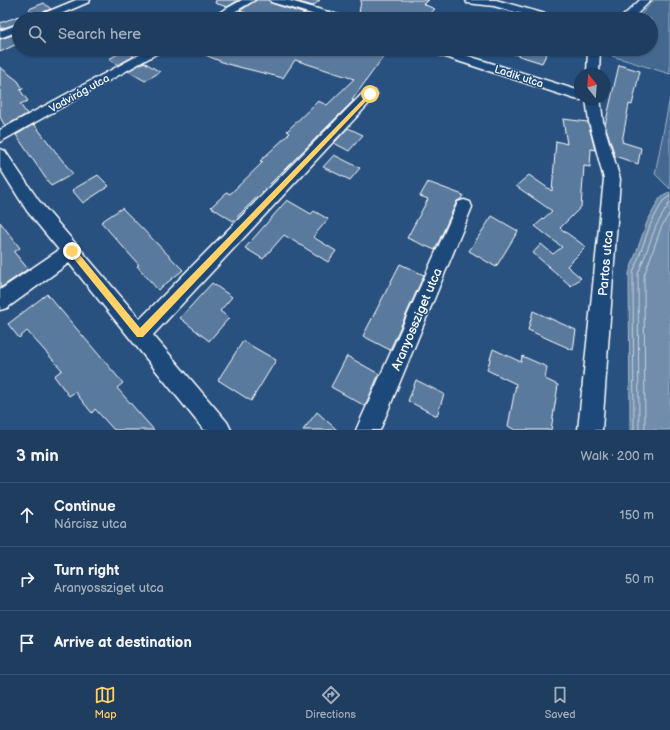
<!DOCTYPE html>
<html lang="en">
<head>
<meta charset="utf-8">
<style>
  body { margin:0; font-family:"Balsamiq Sans",sans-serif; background:#264465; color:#f1f3f6 }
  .compass { position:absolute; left:574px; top:68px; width:36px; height:36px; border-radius:50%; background:#1e3d5f; box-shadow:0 1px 3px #0004; rotate:343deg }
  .stop { position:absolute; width:12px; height:12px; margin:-9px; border:3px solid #ffd166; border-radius:50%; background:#fff }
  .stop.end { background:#ffd166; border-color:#fff; box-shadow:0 1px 4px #0008 }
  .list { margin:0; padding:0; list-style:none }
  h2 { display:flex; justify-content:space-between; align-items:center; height:52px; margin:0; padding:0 16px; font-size:17px }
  h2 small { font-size:13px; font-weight:400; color:#a1aebd }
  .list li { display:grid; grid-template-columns:26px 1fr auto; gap:12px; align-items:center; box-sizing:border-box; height:64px; padding:0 16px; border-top:1px solid #3c5674 }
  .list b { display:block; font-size:15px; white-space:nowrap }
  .list p { margin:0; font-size:13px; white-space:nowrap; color:#a1aebd }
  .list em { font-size:13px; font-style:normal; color:#a1aebd }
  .icon { flex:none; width:22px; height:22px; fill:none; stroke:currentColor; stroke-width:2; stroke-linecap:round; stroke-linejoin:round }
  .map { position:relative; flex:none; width:670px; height:430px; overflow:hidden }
  .search { position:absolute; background:#1e3d5f; box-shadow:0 1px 3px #0004; left:12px; right:12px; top:12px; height:44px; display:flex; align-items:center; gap:10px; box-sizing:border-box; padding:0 14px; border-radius:22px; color:#a1aebd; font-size:15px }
  .sheet { height:244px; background:#1e3d5f }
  nav { display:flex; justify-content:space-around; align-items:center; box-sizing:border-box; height:56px; border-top:1px solid #3c5674; background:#1e3d5f; font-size:11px; color:#a1aebd }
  nav a { display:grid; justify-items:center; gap:2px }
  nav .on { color:#ffd166 }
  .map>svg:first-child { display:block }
</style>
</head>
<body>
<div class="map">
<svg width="670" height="430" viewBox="0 0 670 430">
  <rect width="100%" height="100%" fill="#28517f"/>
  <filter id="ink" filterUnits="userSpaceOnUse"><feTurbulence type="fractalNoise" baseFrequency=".025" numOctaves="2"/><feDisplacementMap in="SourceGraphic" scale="8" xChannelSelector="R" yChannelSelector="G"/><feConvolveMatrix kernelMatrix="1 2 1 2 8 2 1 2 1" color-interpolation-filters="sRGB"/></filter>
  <g filter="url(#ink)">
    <path fill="#446890" stroke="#a2b4c8" d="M654 0H670V74L612 56 617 49H651V19H637Z
      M670 98V189L655 174Z"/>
    <path fill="#718dab" stroke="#aabbcd" d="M670 192V430H630L629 273 647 222 660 198Z"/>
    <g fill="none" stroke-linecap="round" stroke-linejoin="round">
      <path stroke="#c6d1dd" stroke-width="1" d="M634 430 633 273 651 223 663 201 670 196
        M639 430 638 274 656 226 670 202
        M645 430 644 276 661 228 670 212"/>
    </g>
    <path fill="#5a7a9d" stroke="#fff" d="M216 0H239L227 7 215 3Z
      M256 0H269L271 3 305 14 299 19H266L240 11Z
      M292 0H320L313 6Z
      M361 0H429L423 4 435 9 424 19H380L371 16 368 18 359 14Z
      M44 3 51 9 35 15 29 9Z
      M19 16V23L0 29V23Z
      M19 33V43L0 52V39Z
      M191 49H389L352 100H354L233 221 211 207 227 192 230 194 263 162 260 161 290 133 287 131 318 101 327 105 354 79 295 60 283 78 227 64Z
      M507 49H549L542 63 507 52Z
      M125 50 134 56 118 65 109 59Z
      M144 62 160 72 145 81 128 71Z
      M619 65 640 71 632 105 629 104 622 142 641 148 638 164 615 156 605 125Z
      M0 67 18 81 23 89 20 90 28 101 20 104 27 114 5 126 0 117Z
      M563 119 588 122 595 150 591 149 590 167 584 166 581 207 560 228 586 247 567 266 581 278 571 286 533 253 541 244 553 254 562 247 535 226 552 211 516 186 529 175 552 191 556 141 567 144Z
      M34 124 73 174 51 186 16 135Z
      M348 128 363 135 349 151 334 143Z
      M334 155 360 168 350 180 323 167Z
      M98 175 109 186 83 203 72 190Z
      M428 182 463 195 461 199 457 201 435 250 407 238 428 199 420 196Z
      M287 200 311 214 314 211 328 219 313 237 336 251 328 262 284 235 263 259 245 248Z
      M122 208 183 270 158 290 137 266 139 265 101 222Z
      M492 216 518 231 496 267 469 251Z
      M0 222 20 248 14 252 28 269 0 288Z
      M400 264 424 275 390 350 363 336Z
      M212 283 232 297 220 311 229 318 209 341 180 318Z
      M47 294 123 383 117 388 154 430H114L95 409 92 413 75 392 69 396 54 376 62 370 27 331 19 338 8 324Z
      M533 311 576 330 573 350 528 330Z
      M243 341 276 360 251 401 218 380Z
      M493 349 521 362 522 356 547 367 545 379 558 385 551 430H515L508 426 516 384 487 370Z
      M347 356 379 374 365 406 331 387Z
      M416 380 444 394 437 416 408 401Z
      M317 412 337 430H303Z"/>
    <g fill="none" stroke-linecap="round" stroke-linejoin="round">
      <g stroke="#fff" stroke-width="3">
        <path id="street" d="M76 0H90L89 2 49 19H33L35 17Z
          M242 0H255L222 19H208Z
          M270 0H287L345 17 347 19H329L271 2Z
          M466 0H496L556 17 558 19H540L494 6 467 3Z
          M640 0H651L632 19H620Z
          M19 24V31L0 38V31Z
          M150 49H165L0 142V130Z
          M428 49H446L580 91V98H585L580 100 575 99 430 52Z
          M588 49H600L599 74H587Z
          M370 90 375 91 377 94 375 97 153 335 227 422 231 430H204L69 263 7 308 0 310V290L59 250 27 211 0 168V149L5 151 39 201 140 319 365 91Z
          M586 98H600L603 122 620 179 602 430H578L604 179 589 122Z
          M464 200 470 202 472 207 380 430H356L456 207 458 202Z"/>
      </g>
      <use href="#street" fill="#1f4a7a" fill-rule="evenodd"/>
    </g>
  </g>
  <path fill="#ffd166" d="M370 92 372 95 143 337H137L70 254V249H75L140 328Z"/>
  <g text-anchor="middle" stroke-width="3" stroke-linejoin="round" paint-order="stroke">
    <g font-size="11" fill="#fff" stroke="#1f4a7a">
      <text transform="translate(519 76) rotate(18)" y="4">Ladik utca</text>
      <text transform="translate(79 93) rotate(-29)" y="4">Vadvirág utca</text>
    </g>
    <g font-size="13" fill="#fff" stroke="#1f4a7a">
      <text transform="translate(605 263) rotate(-85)" y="5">Partos utca</text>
      <text transform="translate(416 319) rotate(-67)" y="5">Aranyossziget utca</text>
    </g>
  </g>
</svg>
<svg class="compass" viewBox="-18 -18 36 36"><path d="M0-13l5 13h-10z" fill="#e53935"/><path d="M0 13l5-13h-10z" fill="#a1aebd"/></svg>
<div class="stop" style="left:370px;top:94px"></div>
<div class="stop end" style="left:72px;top:251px"></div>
<div class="search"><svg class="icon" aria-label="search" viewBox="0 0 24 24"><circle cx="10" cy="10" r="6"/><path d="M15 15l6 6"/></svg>Search here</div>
</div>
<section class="sheet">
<h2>3 min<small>Walk · 200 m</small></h2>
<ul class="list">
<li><svg class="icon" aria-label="ahead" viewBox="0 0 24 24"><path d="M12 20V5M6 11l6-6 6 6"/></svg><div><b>Continue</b><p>Nárcisz utca</p></div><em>150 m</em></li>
<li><svg class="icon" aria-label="right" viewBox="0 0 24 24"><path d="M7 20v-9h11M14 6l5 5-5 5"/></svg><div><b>Turn right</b><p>Aranyossziget utca</p></div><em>50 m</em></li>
<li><svg class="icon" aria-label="arrive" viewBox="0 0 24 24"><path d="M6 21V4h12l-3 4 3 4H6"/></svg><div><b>Arrive at destination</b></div></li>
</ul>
</section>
<nav>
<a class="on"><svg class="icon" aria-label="map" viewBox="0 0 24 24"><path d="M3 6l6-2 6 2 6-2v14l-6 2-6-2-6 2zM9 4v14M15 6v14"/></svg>Map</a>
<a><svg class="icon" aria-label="directions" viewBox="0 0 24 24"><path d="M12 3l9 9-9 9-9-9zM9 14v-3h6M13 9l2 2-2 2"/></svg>Directions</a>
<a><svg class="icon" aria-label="saved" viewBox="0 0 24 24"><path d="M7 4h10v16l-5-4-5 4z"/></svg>Saved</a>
</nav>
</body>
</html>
